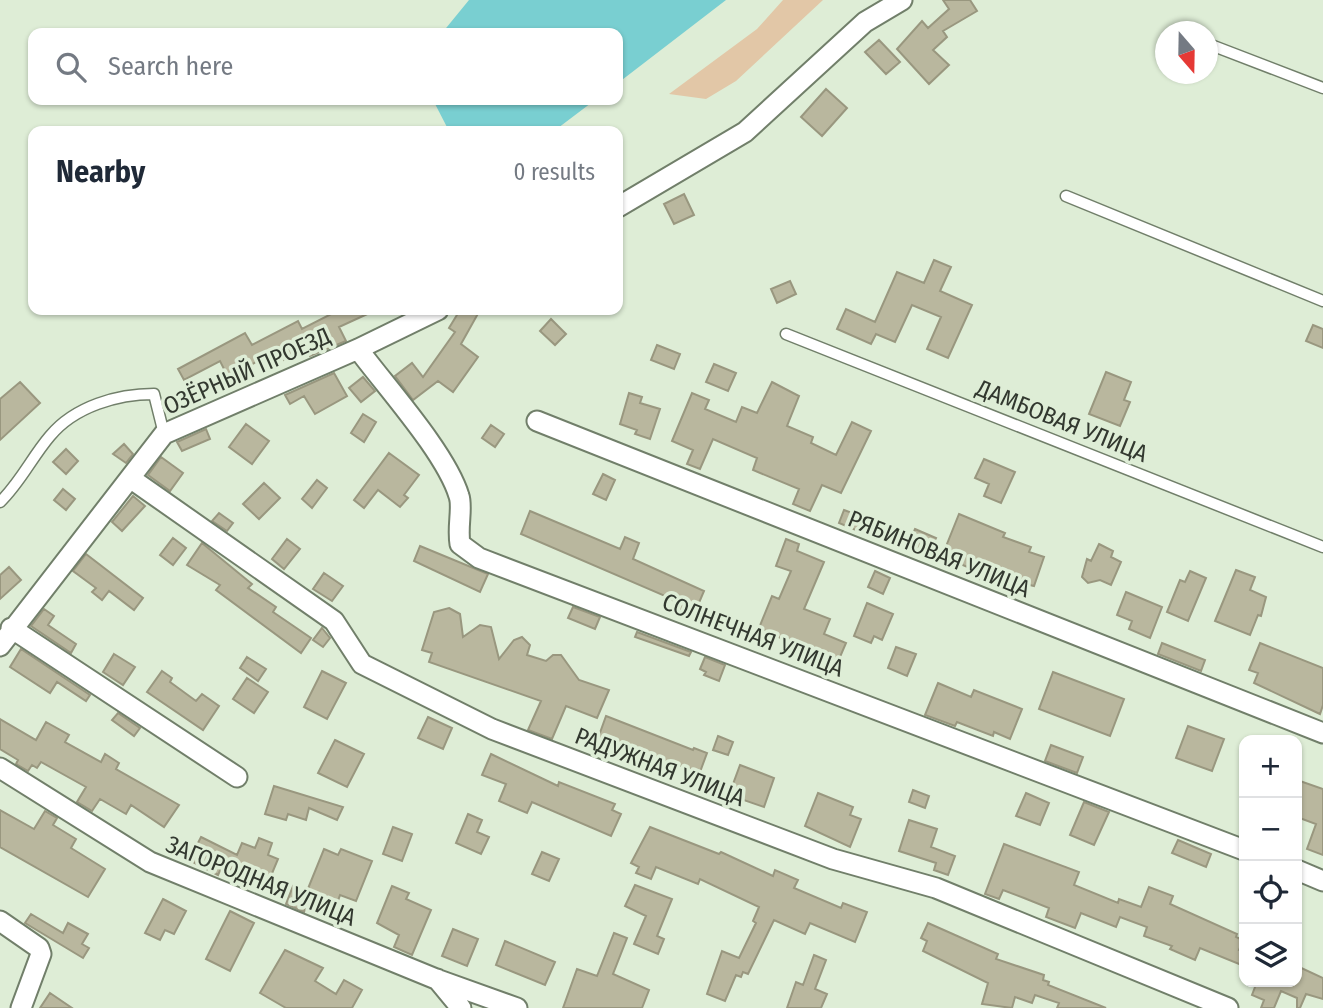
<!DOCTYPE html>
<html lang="en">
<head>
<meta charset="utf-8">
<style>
  body { margin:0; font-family:"Fira Sans Condensed",sans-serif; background:#f6f6f7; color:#1f2937 }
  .controls { position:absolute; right:21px; bottom:21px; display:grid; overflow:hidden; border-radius:14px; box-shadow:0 2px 5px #0004 }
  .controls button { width:63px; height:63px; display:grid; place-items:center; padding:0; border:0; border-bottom:2px solid #e0e1e3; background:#fff; color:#1f2937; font:35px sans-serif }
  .compass { position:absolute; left:1155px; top:21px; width:63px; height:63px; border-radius:50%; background:#fff; box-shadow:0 2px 5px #0004; rotate:160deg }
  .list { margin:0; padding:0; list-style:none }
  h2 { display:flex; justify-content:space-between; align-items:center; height:91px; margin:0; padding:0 28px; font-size:30px }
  h2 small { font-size:23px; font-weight:400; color:#747a83 }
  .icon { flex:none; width:38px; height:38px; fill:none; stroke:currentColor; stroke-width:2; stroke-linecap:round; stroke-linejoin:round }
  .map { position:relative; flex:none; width:1323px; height:1008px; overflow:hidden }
  .search { position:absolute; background:#fff; box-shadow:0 2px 5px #0004; left:28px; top:28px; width:595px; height:77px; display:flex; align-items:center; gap:18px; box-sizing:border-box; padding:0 24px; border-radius:14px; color:#747a83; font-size:26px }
  .panel { position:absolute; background:#fff; box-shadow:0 2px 5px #0004; left:28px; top:126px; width:595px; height:189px; border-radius:14px }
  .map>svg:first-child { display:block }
</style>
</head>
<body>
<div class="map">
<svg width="1323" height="1008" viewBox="0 0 1323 1008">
  <rect width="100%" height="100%" fill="#deedd6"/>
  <path fill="#e2c7a7" d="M783 0H823L736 81 706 99 669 94 757 29Z"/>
  <path fill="#79cfd1" d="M469 0H726L618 83V33H442Z
    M433 100H595L554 131H449Z"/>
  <path fill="#b9b79e" stroke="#99977f" stroke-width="2" d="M943 0H970L977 11 943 31 947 37 933 50 949 65 929 84 897 49 922 21 928 28 949 9Z
    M879 40 900 62 886 74 865 52Z
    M826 89 847 108 822 136 801 117Z
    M684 194 694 215 674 224 664 204Z
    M934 260 951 267 940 291 972 305 948 358 927 349 941 317 912 305 895 342 876 334 871 344 837 329 846 309 875 322 897 272 924 283Z
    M790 281 796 294 777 303 771 289Z
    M339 310H376L339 327 346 341 310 356 307 349 284 360 279 350 228 377 220 361 184 380 178 369 245 333 252 345 298 321 302 329Z
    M460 310H480L461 344 478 357 453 392 438 381 413 400 395 376 412 363 423 377 455 332 449 328Z
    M551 319 566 334 555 345 540 331Z
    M1313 325 1323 329V348L1306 341Z
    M657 345 680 354 674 369 651 360Z
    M714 364 736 373 728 391 706 382Z
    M1106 372 1131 382 1124 400 1130 402 1120 426 1089 414Z
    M334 373 347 396 315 414 304 396 290 404 285 395Z
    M363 377 375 391 361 402 349 388Z
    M20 382 40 403 0 440V399Z
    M772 382 799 396 787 426 813 437 811 443 836 455 852 422 871 431 841 493 822 485 810 511 793 504 799 489 753 470 757 458 713 439 700 469 687 464 693 450 672 441 692 393 709 400 705 409 736 422 742 407 757 413Z
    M629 393 642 397 640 403 660 409 650 439 635 434 637 430 620 424Z
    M363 414 376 422 364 442 351 433Z
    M246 424 269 441 252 464 229 447Z
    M491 425 504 434 495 447 482 438Z
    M206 429 210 439 182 451 177 442Z
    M124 444 133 454 126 463 113 454Z
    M66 449 78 461 66 474 53 462Z
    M389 453 419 475 404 495 408 498 400 507 378 490 364 508 354 500Z
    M161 457 183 473 170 491 148 475Z
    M984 459 1015 472 1001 503 984 496 989 484 975 478Z
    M603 474 615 480 606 500 593 494Z
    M317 480 327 488 312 508 302 499Z
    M264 483 280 498 259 519 243 504Z
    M63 489 75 499 66 510 54 500Z
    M133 496 145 506 122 531 112 522Z
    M844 510 863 517 858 531 839 523Z
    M530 511 620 549 625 537 639 543 633 559 704 591 693 617 675 610 678 604 670 598 521 534Z
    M219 513 233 523 227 531 212 521Z
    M959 514 1005 533 1003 537 1031 547 1029 552 1044 557 1034 586 1000 578 996 586 977 578 980 572 960 564 963 556 945 549Z
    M915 529 936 538 927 556 907 547Z
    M173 538 186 548 173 565 160 555Z
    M287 539 300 549 284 569 272 559Z
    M786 539 799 544 797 551 824 562 804 609 830 619 824 634 846 643 837 664 759 628 772 596 779 599 791 571 776 566Z
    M202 543 252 584 248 588 276 607 273 612 311 638 301 653 216 590 220 585 187 565Z
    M1099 544 1113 551 1111 557 1121 562 1111 585 1100 580 1088 583 1082 577 1087 559 1091 561Z
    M420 546 488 574 480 592 414 561Z
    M86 554 143 598 134 610 109 591 102 600 92 592 96 588 73 571Z
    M9 567 21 580 0 599V575Z
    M1236 570 1255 577 1250 590 1266 597 1261 616 1258 615 1250 635 1215 621Z
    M875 571 890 578 883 594 868 587Z
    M1190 571 1206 578 1188 621 1167 612 1180 580 1185 582Z
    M324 573 343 586 332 601 313 589Z
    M1126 592 1162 607 1150 638 1129 629 1132 621 1117 615Z
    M867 603 893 614 882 640 874 636 871 643 854 636Z
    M573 607 600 617 595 629 568 618Z
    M449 608 460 614 463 637 480 625 491 627 499 659 514 640 522 637 530 645 527 655 546 661 553 655H561L579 680 609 690 597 718 566 706 552 739 528 730 541 701 429 662 432 653 422 650 434 612Z
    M44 609 54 616 48 625 76 644 71 653 31 626Z
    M322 628 330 638 323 647 313 640Z
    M637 632 691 652 689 656 635 637Z
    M1162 643 1205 660 1201 671 1158 654Z
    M1260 643 1323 668V705L1320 714 1254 683 1258 673 1249 670Z
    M896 647 916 654 907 676 888 668Z
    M21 649 90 695 86 701 57 682 50 693 10 667Z
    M114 654 135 667 123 685 103 672Z
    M247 657 266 669 258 681 240 668Z
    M705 657 725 665 719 681 704 675 706 672 700 669Z
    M162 671 172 678 170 682 196 701 202 694 219 706 203 730 147 692Z
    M322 671 346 683 327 719 304 707Z
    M1053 672 1124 699 1110 736 1039 709Z
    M247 678 268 692 254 713 233 699Z
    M938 683 971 697 974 690 1022 709 1010 739 994 732 993 736 957 722 955 726 925 715Z
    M118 713 140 728 134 736 112 720Z
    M606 716 693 750 694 748 707 753 700 772 679 765 673 779 649 769 651 765 596 744Z
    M428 717 452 728 443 749 418 738Z
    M0 719 36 740 46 722 69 735 65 742 101 762 105 754 119 763 116 769 179 805 164 827 131 805 126 814 100 799 92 811 77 802 86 787 41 762 37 768 32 765 28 771 16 764 18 760 0 749Z
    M1188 726 1224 739 1212 771 1176 758Z
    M718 736 733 742 728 755 713 750Z
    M335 740 364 754 347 787 318 773Z
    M1051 745 1083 757 1077 773 1045 761Z
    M491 754 558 786 559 782 615 804 612 810 621 814 611 836 532 802 527 813 499 801 506 784 482 775Z
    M740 765 774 778 764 807 729 795Z
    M1297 780 1323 789V855L1307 849 1316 824 1297 817Z
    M274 786 343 807 337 820 309 808 306 820 288 814 286 820 265 814Z
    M913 790 929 796 925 808 909 802Z
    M818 793 853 807 850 815 861 819 850 847 805 826Z
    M1026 793 1049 803 1040 825 1016 816Z
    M1084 802 1109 812 1094 845 1070 835Z
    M0 810 34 829 45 811 57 818 53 825 76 839 71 848 105 869 88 897 0 847Z
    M468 814 482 820 477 832 489 837 481 854 456 843Z
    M909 820 937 829 931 847 955 856 948 875 934 870 936 863 899 851Z
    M393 827 412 834 402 861 383 854Z
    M650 827 719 854 721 852 773 876 775 870 798 880 794 888 841 908 843 903 867 912 855 942 810 923 805 934 774 920 748 974 743 972 741 977 736 975 725 1001 707 994 722 951 739 958 756 923 753 921 759 907 700 879 698 884 656 867 651 879 636 873 639 867 631 863Z
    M201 837 237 855 242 843 255 848 259 838 272 843 268 855 278 859 268 883 222 866 218 875 189 860Z
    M1178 840 1211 854 1206 867 1172 853Z
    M1004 844 1079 872 1074 885 1118 903 1119 899 1141 907 1149 887 1173 896 1170 904 1237 934 1236 937 1243 940 1239 950 1244 952V966L1200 948 1195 960 1170 949 1172 946 1144 936 1147 927 1120 917 1116 927 1081 913 1075 928 1046 917 1049 908 1024 898 1003 890 999 899 985 894Z
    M324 849 338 855 341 849 372 861 356 901 340 895 337 904 307 891Z
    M542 852 559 859 549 881 532 874Z
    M635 885 672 899 657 936 664 939 658 954 634 944 646 916 625 906Z
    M293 886 311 893 304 912 286 904Z
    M392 886 409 893 406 899 431 910 412 955 394 947 399 935 377 923Z
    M163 899 186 911 174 934 165 930 160 940 145 933Z
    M230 911 254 923 230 971 206 959Z
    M31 914 63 933 68 923 88 934 82 944 89 948 83 958 25 923Z
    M928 923 998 954 996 959 1044 975 1043 980 1049 982 1048 985 1106 1008H1057L1059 1003 1035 995 1032 1003 1015 997 1012 1008 982 1004 988 983 923 951 927 941 921 938Z
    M453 929 478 939 467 966 442 956Z
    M614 933 627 938 613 974 649 990 642 1008H563L577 969 597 976Z
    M505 941 555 962 545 985 496 965Z
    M285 950 323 968 315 981 336 994 344 980 362 990 352 1008H286L260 993Z
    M814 955 826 960 815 989 827 994 821 1008H787L796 982 803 985Z
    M1297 966 1323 978V999L1306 994 1300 1008H1297V998L1281 991 1274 1008H1261L1264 1000 1252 995 1257 982H1297Z
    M50 993 72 1008H40Z"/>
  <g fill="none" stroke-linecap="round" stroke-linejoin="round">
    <g stroke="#717f6a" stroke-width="13">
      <path id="lane" d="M1211 45 1323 88
        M1066 196 1323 301
        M786 334 1323 547
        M0 502C20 483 32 457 50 436 75 406 118 394 154 394L164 434"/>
    </g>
    <g stroke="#717f6a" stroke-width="23">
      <path id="street" d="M618 207 745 132 865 22 902 0
        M358 349C387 388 446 453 459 496 463 507 457 527 460 544L479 558 1244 850
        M537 421 1323 733
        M130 478 334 621 362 664 492 729 833 859 936 888 1228 1008
        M11 628 237 777
        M0 646 164 434 358 349 438 310
        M0 768 150 862 436 979 517 1008
        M1297 870 1323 881
        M0 921 39 948 41 954 21 1008
        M437 979 461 1008"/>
    </g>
    <use href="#lane" stroke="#fff" stroke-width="10"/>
    <use href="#street" stroke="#fff" stroke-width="19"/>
  </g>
  <g text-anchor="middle" stroke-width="7" stroke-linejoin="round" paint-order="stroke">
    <g font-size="24" fill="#32382f" stroke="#deedd6">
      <text transform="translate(247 371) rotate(-24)" y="8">ОЗЁРНЫЙ ПРОЕЗД</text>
      <text transform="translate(1062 421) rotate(22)" y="8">ДАМБОВАЯ УЛИЦА</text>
      <text transform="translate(939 554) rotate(22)" y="8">РЯБИНОВАЯ УЛИЦА</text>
      <text transform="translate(753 635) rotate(21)" y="8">СОЛНЕЧНАЯ УЛИЦА</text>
      <text transform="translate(660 767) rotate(21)" y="8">РАДУЖНАЯ УЛИЦА</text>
      <text transform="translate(261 881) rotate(22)" y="8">ЗАГОРОДНАЯ УЛИЦА</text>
    </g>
  </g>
</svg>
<div class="controls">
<button>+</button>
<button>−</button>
<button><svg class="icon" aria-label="locate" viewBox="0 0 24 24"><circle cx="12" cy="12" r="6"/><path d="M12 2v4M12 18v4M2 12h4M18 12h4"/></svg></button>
<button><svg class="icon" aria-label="layers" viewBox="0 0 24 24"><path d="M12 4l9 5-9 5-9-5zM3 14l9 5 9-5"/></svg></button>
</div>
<svg class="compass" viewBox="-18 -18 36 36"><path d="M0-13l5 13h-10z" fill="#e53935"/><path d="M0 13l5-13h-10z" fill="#747a83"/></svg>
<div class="search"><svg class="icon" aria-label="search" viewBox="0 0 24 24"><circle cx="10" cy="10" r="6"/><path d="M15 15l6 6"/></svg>Search here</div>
<section class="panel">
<h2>Nearby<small>0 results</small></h2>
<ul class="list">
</ul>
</section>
</div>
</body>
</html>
